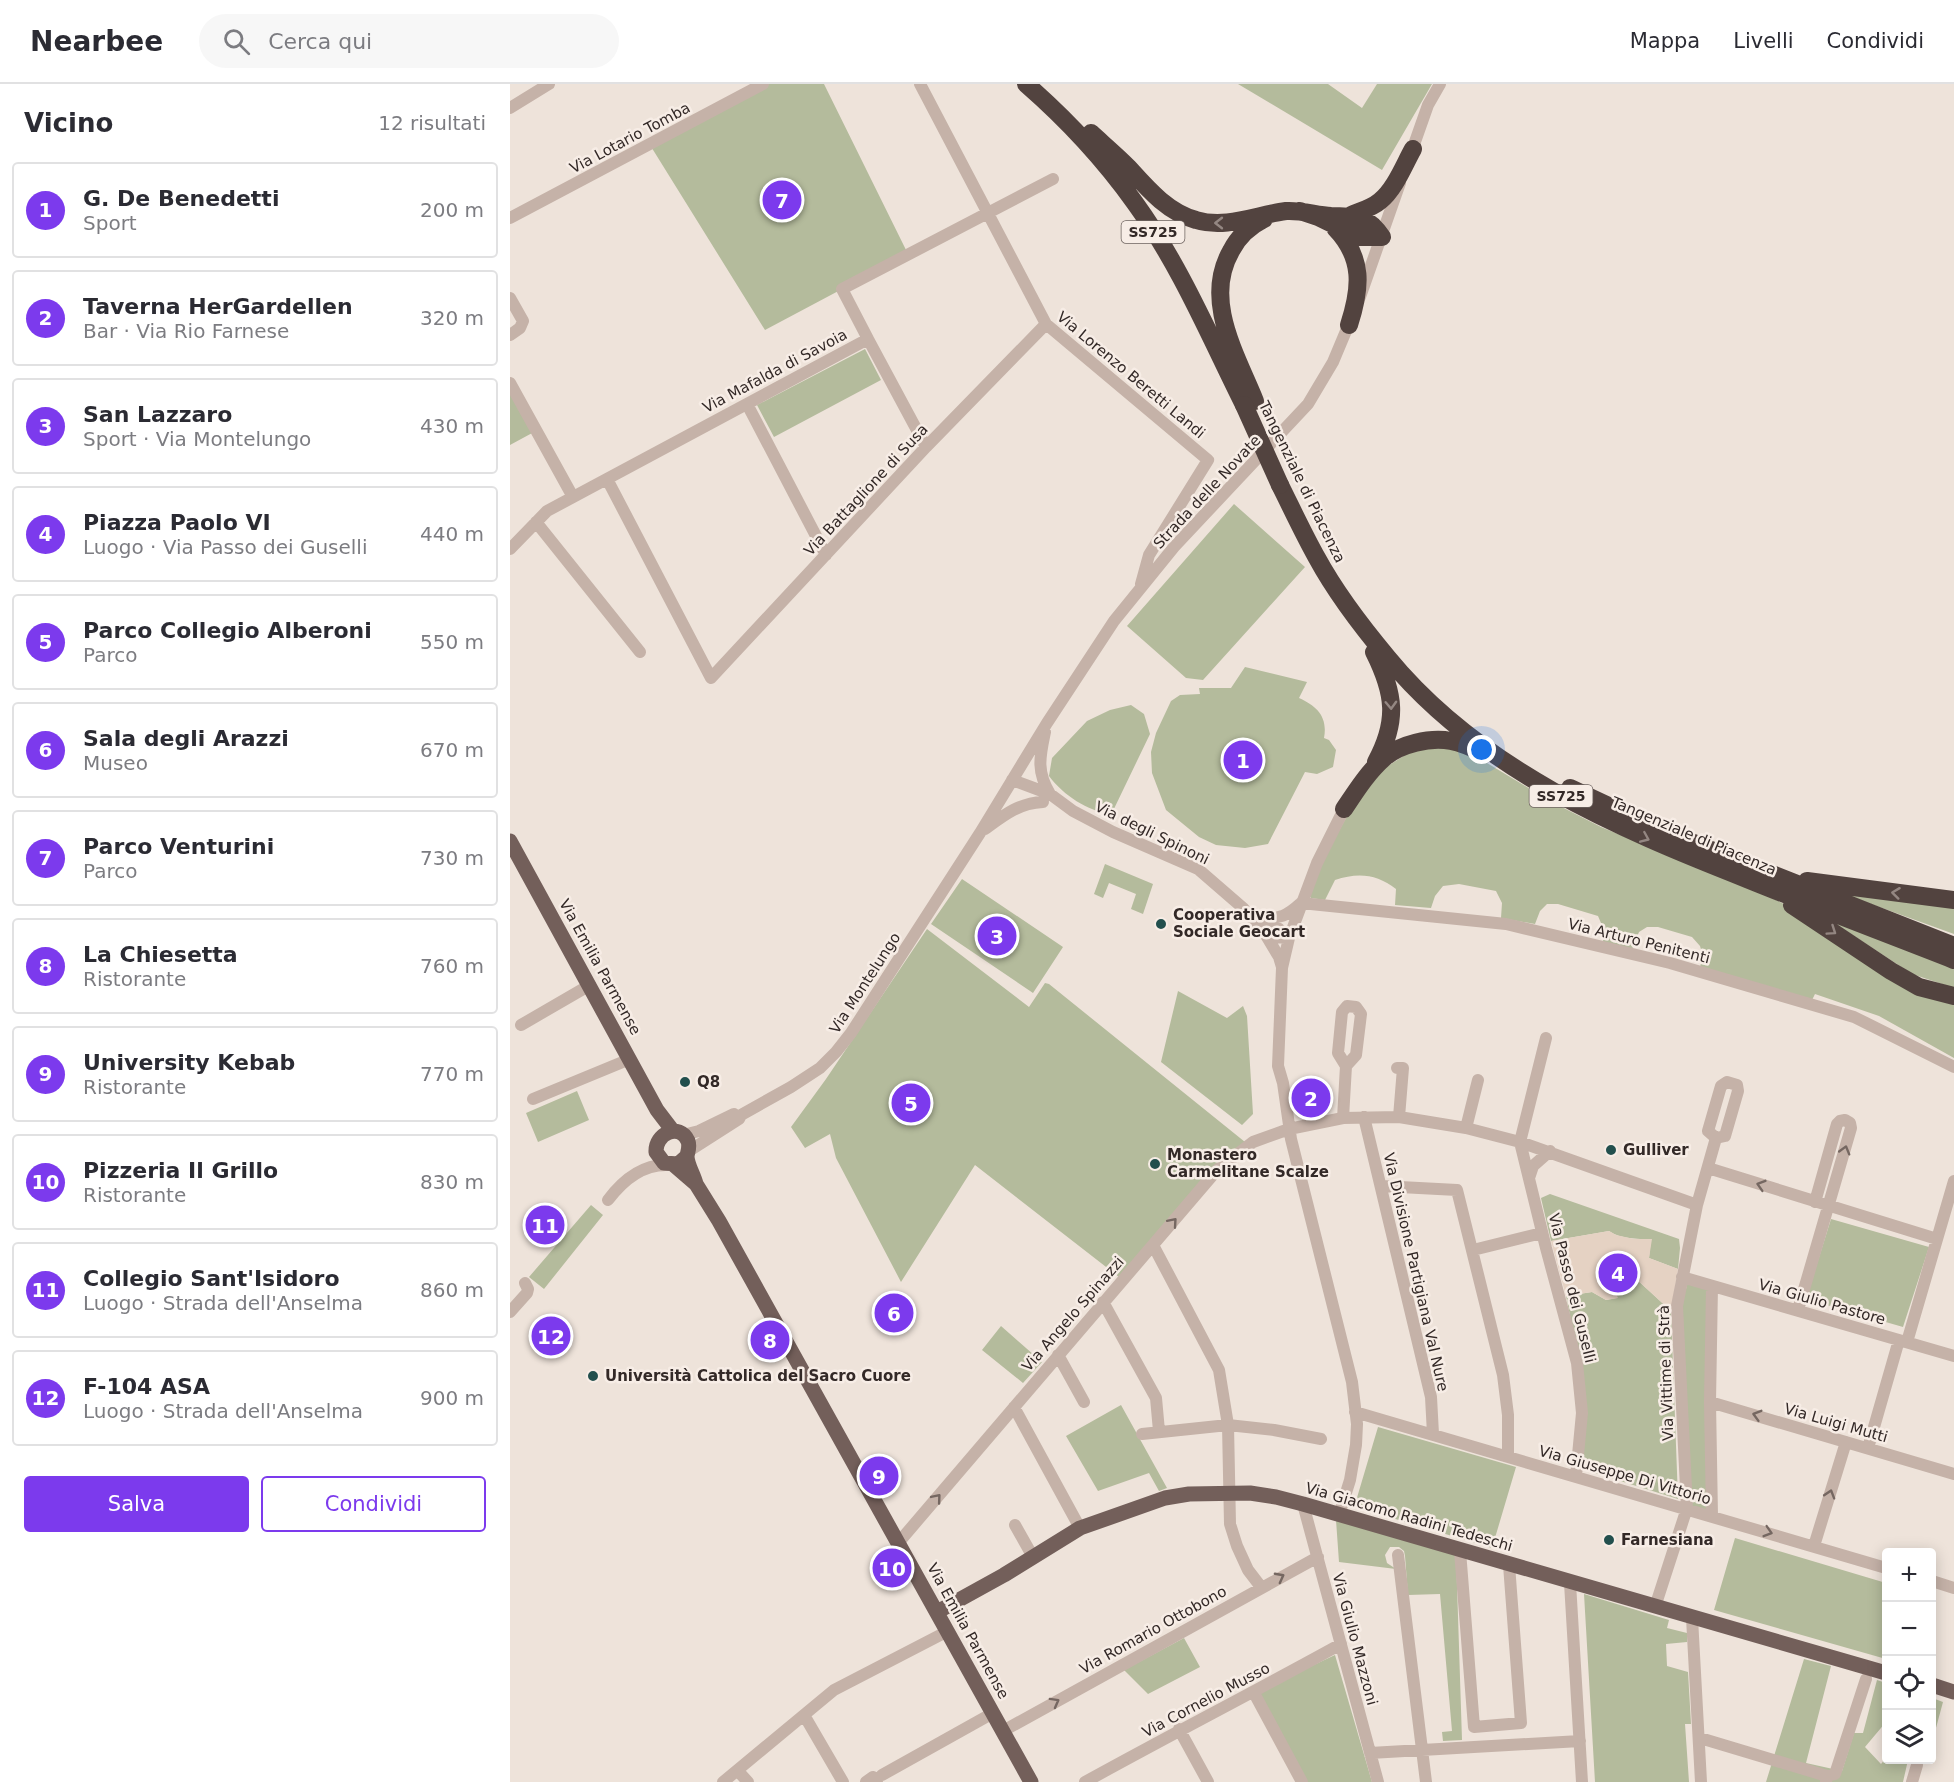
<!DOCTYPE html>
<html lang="it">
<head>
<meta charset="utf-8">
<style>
  body { margin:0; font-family:"DejaVu Sans",sans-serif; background:#f7f7f7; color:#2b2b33 }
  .controls { position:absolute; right:18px; bottom:18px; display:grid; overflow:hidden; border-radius:6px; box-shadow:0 3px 15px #0003 }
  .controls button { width:54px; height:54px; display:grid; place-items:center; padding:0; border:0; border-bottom:2px solid #e1e1e2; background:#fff; color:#2b2b33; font:30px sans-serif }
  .you { position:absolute; left:972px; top:666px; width:21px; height:21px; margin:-15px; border:4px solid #fff; border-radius:50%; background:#1a73e8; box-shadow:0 0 0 9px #1a73e833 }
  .badge { display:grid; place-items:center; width:39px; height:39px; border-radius:50%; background:#7c3aed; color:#fff; font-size:20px; font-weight:700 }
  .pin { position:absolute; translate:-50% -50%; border:3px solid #fff; box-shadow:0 2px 6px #0006 }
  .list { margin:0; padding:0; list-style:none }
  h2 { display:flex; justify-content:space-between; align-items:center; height:78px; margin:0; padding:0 24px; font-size:26px }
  h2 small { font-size:20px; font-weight:400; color:#7c7c81 }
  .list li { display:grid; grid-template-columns:39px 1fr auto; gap:18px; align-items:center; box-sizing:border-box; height:96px; margin:0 12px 12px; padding:0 12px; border:2px solid #e1e1e2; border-radius:6px }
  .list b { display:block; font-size:22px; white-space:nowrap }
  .list p { margin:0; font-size:20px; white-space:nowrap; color:#7c7c81 }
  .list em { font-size:20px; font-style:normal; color:#7c7c81 }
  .actions { display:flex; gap:12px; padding:18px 24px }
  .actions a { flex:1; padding:14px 0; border:2px solid #7c3aed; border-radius:6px; text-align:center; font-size:21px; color:#7c3aed }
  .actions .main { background:#7c3aed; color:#fff }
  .icon { flex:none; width:33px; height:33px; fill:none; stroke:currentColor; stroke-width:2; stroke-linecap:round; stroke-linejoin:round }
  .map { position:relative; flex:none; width:1444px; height:1698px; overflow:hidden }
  header { display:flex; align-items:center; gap:36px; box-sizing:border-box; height:84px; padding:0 30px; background:#fff; border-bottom:2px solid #e1e1e2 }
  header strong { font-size:28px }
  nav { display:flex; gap:33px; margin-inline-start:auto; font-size:21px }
  .search { width:420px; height:54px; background:#f7f7f7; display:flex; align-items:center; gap:15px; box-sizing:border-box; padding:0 21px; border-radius:33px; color:#7c7c81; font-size:22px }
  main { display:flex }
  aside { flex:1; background:#fff }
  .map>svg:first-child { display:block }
</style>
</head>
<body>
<header>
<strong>Nearbee</strong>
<div class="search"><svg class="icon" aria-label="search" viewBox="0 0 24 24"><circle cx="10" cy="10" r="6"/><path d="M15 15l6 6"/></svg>Cerca qui</div>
<nav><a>Mappa</a><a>Livelli</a><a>Condividi</a></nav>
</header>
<main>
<aside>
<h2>Vicino<small>12 risultati</small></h2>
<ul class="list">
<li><span class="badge">1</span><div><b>G. De Benedetti</b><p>Sport</p></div><em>200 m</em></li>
<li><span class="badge">2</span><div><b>Taverna HerGardellen</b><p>Bar · Via Rio Farnese</p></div><em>320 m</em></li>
<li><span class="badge">3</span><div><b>San Lazzaro</b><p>Sport · Via Montelungo</p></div><em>430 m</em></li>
<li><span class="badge">4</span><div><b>Piazza Paolo VI</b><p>Luogo · Via Passo dei Guselli</p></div><em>440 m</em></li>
<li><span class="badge">5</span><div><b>Parco Collegio Alberoni</b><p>Parco</p></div><em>550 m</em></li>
<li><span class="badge">6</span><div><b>Sala degli Arazzi</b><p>Museo</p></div><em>670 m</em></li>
<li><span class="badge">7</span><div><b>Parco Venturini</b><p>Parco</p></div><em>730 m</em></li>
<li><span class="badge">8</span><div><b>La Chiesetta</b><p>Ristorante</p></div><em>760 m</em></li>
<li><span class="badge">9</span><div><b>University Kebab</b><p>Ristorante</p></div><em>770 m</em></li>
<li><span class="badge">10</span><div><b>Pizzeria Il Grillo</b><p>Ristorante</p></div><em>830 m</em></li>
<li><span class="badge">11</span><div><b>Collegio Sant'Isidoro</b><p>Luogo · Strada dell'Anselma</p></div><em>860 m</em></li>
<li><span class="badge">12</span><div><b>F-104 ASA</b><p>Luogo · Strada dell'Anselma</p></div><em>900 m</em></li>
</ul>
<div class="actions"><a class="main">Salva</a><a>Condividi</a></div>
</aside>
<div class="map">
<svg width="1444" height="1698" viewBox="0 0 1444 1698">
  <rect width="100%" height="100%" fill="#eee3da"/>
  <path fill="#b4bb9c" d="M253 0H314L398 170 255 246 140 61Z
    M728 0H818L852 24 867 0H922L872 86Z
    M355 265 371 296 264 353 247 321Z
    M0 305 24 348 0 361Z
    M724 420 795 483 693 596 676 594 617 542Z
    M735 583 797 598 789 614C807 622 818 633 814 654L819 656 826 666 823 683 807 690 795 688 758 760 735 764 706 761 689 753 656 726 642 689 641 668 646 649 661 617 670 611 690 610 689 604H721Z
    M621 621 634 630 640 650 601 731C577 726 554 712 539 692L542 674 577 637 600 626Z
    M921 663 946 665 972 676 1040 717 1091 743 1254 810 1302 834 1338 867 1444 912V974L1369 932 1305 910 1302 916 1190 883 1193 872 1190 862 1182 853 1148 843H1137L1129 848 1122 865 1093 858 1094 846 1088 832 1048 820H1037L1030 827 1025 840 991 834 992 819 986 807 949 800 933 802 925 812 921 824 885 821 886 805C867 790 848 788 825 796L815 816 801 814 799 811 818 767 836 734 873 685 900 668Z
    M595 780 643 800 633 830 621 825 626 810 599 799 593 814 584 810Z
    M452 795 553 863 523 909 421 840Z
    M1314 803 1444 821V850Z
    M1303 825 1444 880V904L1402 890Z
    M417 845 519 923 535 899 539 900 735 1058 609 1193 465 1081 391 1198 326 1074 320 1050 295 1064 281 1043 316 995Z
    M668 907 717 934 733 922 737 932 743 1030 732 1041 651 978Z
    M67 1007 79 1036 28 1058 16 1029Z
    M1040 1110 1169 1155 1170 1164 1168 1185 1139 1174 1141 1155C1127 1155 1111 1155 1099 1147L1041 1157 1031 1114Z
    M81 1121 93 1131 34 1205 19 1193Z
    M1321 1135 1419 1163 1393 1243 1296 1215Z
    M1116 1193H1124L1161 1227 1168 1415 1072 1385 1070 1281 1056 1212 1082 1208 1096 1216 1107 1214 1101 1197Z
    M1178 1198 1199 1204V1427L1180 1422 1171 1222Z
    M491 1242 532 1278 513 1299 472 1266Z
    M611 1321 657 1404 649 1407 639 1389 588 1407 556 1352Z
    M868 1343 1006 1383 982 1464 849 1424 846 1417Z
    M826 1436 946 1470 952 1656 933 1657 932 1648 942 1647 930 1510 898 1511 895 1472 894 1467 889 1463H880L875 1471 877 1479 886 1485 829 1478Z
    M1225 1454 1376 1499V1575L1204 1526Z
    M1074 1510 1159 1536 1157 1544 1177 1549V1558L1156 1560 1157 1582 1178 1588 1181 1640H1175L1179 1698H1085Z
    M674 1554 690 1583 638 1610 614 1586Z
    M825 1571 862 1698H792L744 1609Z
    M1294 1575 1321 1582 1296 1679 1332 1687 1344 1649H1353L1367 1596 1376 1599V1638L1355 1663 1371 1680 1376 1674V1676H1398L1393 1698H1256Z
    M1425 1615 1433 1618 1423 1655 1422 1620Z"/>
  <path fill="#e5d2c3" d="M1099 1147 1106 1151 1124 1155H1142L1139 1174 1168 1185 1161 1227 1124 1193 1118 1197 1116 1193 1101 1197 1108 1214 1096 1216 1082 1208 1056 1212 1041 1157Z"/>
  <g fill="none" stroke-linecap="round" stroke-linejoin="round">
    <path stroke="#c5b2a8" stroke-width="12" d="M410 0 536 240 698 376 639 471 631 500
      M0 24 39 0
      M900 72 918 21 930 0
      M0 134 253 0
      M850 213 890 99
      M0 214 13 237 10 244 0 251
      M358 255 416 363
      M0 299 63 413
      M237 320 316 471
      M97 395 201 594 416 363 536 240
      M26 438 130 568
      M0 465 37 427 358 255 332 205 543 95
      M535 648C530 672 526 687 540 710
      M502 696 540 710 563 727 603 748 688 785 733 824 752 846 764 853 779 854
      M475 745C494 731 509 719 533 718
      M791 819 996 840 1160 879 1344 933 1444 983
      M741 828 769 845 779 854
      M752 833C769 836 778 831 790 820
      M754 848 769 873 772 883
      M11 941 80 901
      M1036 954 1010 1058 1036 1164 1067 1279 1072 1329 1066 1392
      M887 984H893L889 1033
      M23 1015 120 975
      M854 1033 921 1313 923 1350
      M833 1034 836 982 846 971 851 930 846 923 837 922 832 928 828 969 836 982
      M956 1044 968 996
      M173 1051 189 1047 224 1030
      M179 1067 229 1035 231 1031 281 1003 310 984 326 968 341 949 470 749 537 639 604 537 664 463 798 320 823 278 841 235
      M1198 1084 1427 1155
      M1019 1094 1023 1082 1040 1067
      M871 1102 947 1106 993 1291 998 1331V1372
      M98 1116C113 1096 132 1080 158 1081
      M643 1161 709 1286 718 1341 720 1440 727 1462 738 1486 751 1503
      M963 1166 1032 1149
      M1172 1193 1444 1272
      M1202 1202 1200 1318 1202 1432
      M593 1218 646 1314 649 1347
      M1288 1226 1341 1044 1340 1039 1335 1036 1330 1037 1327 1040 1305 1118
      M0 1228 17 1209 18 1205 15 1199
      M1397 1258 1444 1097
      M548 1271 574 1318
      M1200 1318 1444 1390
      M504 1323 570 1444
      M845 1328 1376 1484
      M632 1350 718 1341 764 1346 811 1355
      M1358 1364 1389 1256
      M793 1420 868 1698
      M829 1431 840 1396 846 1361 847 1340 842 1298 781 1055 773 999 768 982 772 884 779 854 807 779 834 725
      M505 1441 523 1473
      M389 1458 707 1086 743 1058 779 1045 833 1034 889 1033 956 1044 1010 1058 1187 1121
      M1304 1462 1336 1358
      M950 1467 964 1643 1011 1639 999 1481
      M888 1471 916 1698
      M1422 1497 1444 1504
      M1060 1499 1072 1698
      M1145 1523 1177 1424 1167 1222 1187 1121 1206 1054 1215 1052 1228 1007 1227 1001 1217 998 1211 1002 1198 1047 1206 1054
      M1182 1534 1191 1698
      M744 1609 792 1698
      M294 1631 333 1698
      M669 1645 698 1698
      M493 1647 808 1473
      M1190 1654 1317 1692
      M860 1669 1070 1657
      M228 1687 238 1698
      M372 1691 483 1629
      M213 1698 324 1606 438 1547
      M356 1698 363 1693 367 1698
      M575 1698C660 1651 746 1607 831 1560
      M1316 1698 1317 1692 1325 1690 1356 1595
      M1402 1698 1407 1681"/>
    <path stroke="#735f5a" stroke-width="15" d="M0 757 147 1026 163 1047
      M177 1072 168 1080 154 1079 146 1068C145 1050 169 1038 178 1057 180 1063 178 1066 177 1072 177 1081 184 1091 186 1100
      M164 1081 186 1100 209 1137 521 1698
      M427 1528 494 1491 570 1444 655 1414 679 1410 740 1409 766 1413 793 1420 1376 1589
      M1422 1601 1444 1608"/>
    <path stroke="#52433f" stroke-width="18" d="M516 0C555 34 595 77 625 119 670 181 700 253 734 321
      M581 49C593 60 606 71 618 83 637 104 657 128 686 136 716 145 746 131 776 127 791 126 806 131 821 132 846 133 857 130 872 153H849L808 133 790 127
      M841 131C851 127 862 124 870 117 885 105 894 81 903 65
      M825 144C854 174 851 204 839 241
      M745 317C726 270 693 216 721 167 728 153 740 142 754 135
      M770 401C782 425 794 451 807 474 826 509 852 543 878 574 969 685 1107 744 1237 795 1306 823 1375 849 1444 876
      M864 568C885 610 888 637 866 678
      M1060 704 1124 734 1191 762 1444 862
      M834 725C846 707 858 688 874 674 890 660 920 653 941 657 952 659 965 665 975 670
      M1297 797 1444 816
      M1282 821 1381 887 1409 903 1444 912"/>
    <path stroke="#52433f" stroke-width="18" d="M734 321 770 401"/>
  </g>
  <defs><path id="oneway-chevron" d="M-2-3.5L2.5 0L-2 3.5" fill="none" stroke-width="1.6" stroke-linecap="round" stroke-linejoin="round" transform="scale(1.5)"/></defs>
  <g stroke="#948782">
    <use href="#oneway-chevron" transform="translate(709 139) rotate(-180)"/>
    <use href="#oneway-chevron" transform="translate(881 621) rotate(88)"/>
    <use href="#oneway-chevron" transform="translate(1135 754) rotate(23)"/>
    <use href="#oneway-chevron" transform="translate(1386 809) rotate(-173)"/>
    <use href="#oneway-chevron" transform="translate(1322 847) rotate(34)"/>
  </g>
  <g stroke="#756761">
    <use href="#oneway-chevron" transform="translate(1335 1066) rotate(-74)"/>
    <use href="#oneway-chevron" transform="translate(1251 1101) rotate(-163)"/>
    <use href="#oneway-chevron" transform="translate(663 1138) rotate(-49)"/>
    <use href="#oneway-chevron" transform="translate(1247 1331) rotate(-164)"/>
    <use href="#oneway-chevron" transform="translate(1320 1410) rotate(-73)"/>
    <use href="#oneway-chevron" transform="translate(427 1414) rotate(-50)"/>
    <use href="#oneway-chevron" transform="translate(1258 1448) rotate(17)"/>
    <use href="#oneway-chevron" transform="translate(770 1493) rotate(-28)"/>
    <use href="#oneway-chevron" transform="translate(545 1618) rotate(-29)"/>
  </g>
  <g fill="#224f4d" stroke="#f7ede6" stroke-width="2">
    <circle cx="651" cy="840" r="6"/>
    <circle cx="175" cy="998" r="6"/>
    <circle cx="1101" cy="1066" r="6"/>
    <circle cx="645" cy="1080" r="6"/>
    <circle cx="83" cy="1292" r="6"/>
    <circle cx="1099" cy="1456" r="6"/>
  </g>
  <g text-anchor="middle" stroke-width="5" stroke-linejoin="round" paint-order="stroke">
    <g fill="#f7ede6" stroke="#6e6460" stroke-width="1.5">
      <rect x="611.5" y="137" width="63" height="22" rx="4.5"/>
      <rect x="1019.5" y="701" width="63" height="22" rx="4.5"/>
    </g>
    <g font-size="14" font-weight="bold" fill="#332927">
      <text x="643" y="153">SS725</text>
      <text x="1051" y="717">SS725</text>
    </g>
    <g font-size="15" fill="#332927" stroke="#f7ede6">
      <text transform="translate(120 54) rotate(-28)" y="5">Via Lotario Tomba</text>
      <text transform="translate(265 287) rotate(-28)" y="5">Via Mafalda di Savoia</text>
      <text transform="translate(621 291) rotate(40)" y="5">Via Lorenzo Beretti Landi</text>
      <text transform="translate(792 398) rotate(64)" y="5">Tangenziale di Piacenza</text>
      <text transform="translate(356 406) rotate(-47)" y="5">Via Battaglione di Susa</text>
      <text transform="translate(697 408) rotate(-47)" y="5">Strada delle Novate</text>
      <text transform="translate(642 749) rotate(26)" y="5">Via degli Spinoni</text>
      <text transform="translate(1184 752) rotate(23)" y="5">Tangenziale di Piacenza</text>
      <text transform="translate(1129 857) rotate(14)" y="5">Via Arturo Penitenti</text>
      <text transform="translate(90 883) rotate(61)" y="5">Via Emilia Parmense</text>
      <text transform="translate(355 899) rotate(-57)" y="5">Via Montelungo</text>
      <text transform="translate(906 1188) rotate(77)" y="5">Via Divisione Partigiana Val Nure</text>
      <text transform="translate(1062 1204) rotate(76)" y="5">Via Passo dei Guselli</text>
      <text transform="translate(1312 1218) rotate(16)" y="5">Via Giulio Pastore</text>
      <text transform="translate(563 1230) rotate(-49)" y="5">Via Angelo Spinazzi</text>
      <text transform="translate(1156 1289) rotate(-92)" y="5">Via Vittime di Strà</text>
      <text transform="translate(1326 1339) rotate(16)" y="5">Via Luigi Mutti</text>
      <text transform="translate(1115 1391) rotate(16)" y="5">Via Giuseppe Di Vittorio</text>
      <text transform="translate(899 1433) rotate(16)" y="5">Via Giacomo Radini Tedeschi</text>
      <text transform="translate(643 1546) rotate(-29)" y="5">Via Romario Ottobono</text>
      <text transform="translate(458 1547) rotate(61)" y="5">Via Emilia Parmense</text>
      <text transform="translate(845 1555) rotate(75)" y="5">Via Giulio Mazzoni</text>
      <text transform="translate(696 1616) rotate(-28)" y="5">Via Cornelio Musso</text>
    </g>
    <g font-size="15" font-weight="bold" fill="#332927" stroke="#f7ede6" text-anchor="start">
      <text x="663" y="836">Cooperativa<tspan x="663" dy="17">Sociale Geocart</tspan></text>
      <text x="187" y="1003">Q8</text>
      <text x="1113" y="1071">Gulliver</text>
      <text x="657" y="1076">Monastero<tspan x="657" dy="17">Carmelitane Scalze</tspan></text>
      <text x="95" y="1297">Università Cattolica del Sacro Cuore</text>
      <text x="1111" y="1461">Farnesiana</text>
    </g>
  </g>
</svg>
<div class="controls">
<button>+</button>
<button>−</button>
<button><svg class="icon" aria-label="locate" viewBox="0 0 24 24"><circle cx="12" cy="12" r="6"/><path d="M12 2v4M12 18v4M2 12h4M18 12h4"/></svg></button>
<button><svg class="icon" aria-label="layers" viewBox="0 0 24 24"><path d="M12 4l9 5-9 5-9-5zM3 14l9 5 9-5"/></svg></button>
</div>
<div class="you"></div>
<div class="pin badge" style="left:733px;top:676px">1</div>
<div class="pin badge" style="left:801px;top:1014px">2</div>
<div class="pin badge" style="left:487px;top:852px">3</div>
<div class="pin badge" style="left:1108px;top:1189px">4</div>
<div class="pin badge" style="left:401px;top:1019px">5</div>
<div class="pin badge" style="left:384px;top:1229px">6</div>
<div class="pin badge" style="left:272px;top:116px">7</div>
<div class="pin badge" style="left:260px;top:1256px">8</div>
<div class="pin badge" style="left:369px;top:1392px">9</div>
<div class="pin badge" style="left:382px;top:1484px">10</div>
<div class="pin badge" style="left:35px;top:1141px">11</div>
<div class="pin badge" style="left:41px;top:1252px">12</div>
</div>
</main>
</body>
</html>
